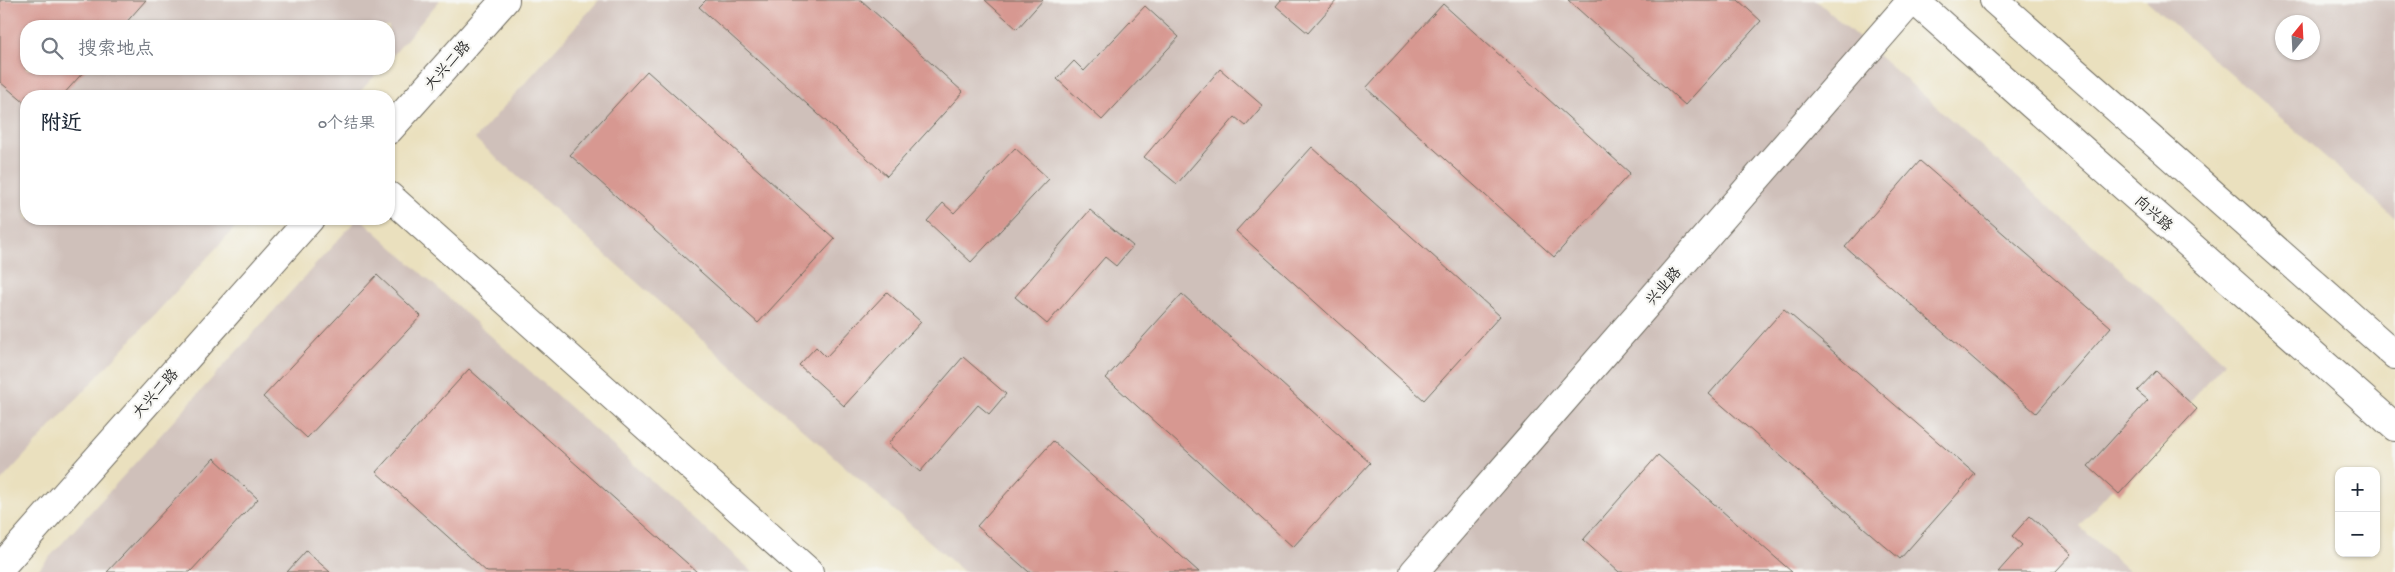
<!DOCTYPE html>
<html lang="zh">
<head>
<meta charset="utf-8">
<style>
  body { margin:0; font-family:"Gochi Hand","LXGW WenKai TC",sans-serif; background:#f2f2f3; color:#1f2937 }
  .controls { position:absolute; right:15px; bottom:15px; display:grid; overflow:hidden; border-radius:10px; box-shadow:0 1px 4px #0004 }
  .controls button { width:45px; height:45px; display:grid; place-items:center; padding:0; border:0; border-bottom:1px solid #e0e1e3; background:#fff; color:#1f2937; font:25px sans-serif }
  .compass { position:absolute; left:2275px; top:15px; width:45px; height:45px; border-radius:50%; background:#fff; box-shadow:0 1px 4px #0004; rotate:18deg }
  .list { margin:0; padding:0; list-style:none }
  h2 { display:flex; justify-content:space-between; align-items:center; height:65px; margin:0; padding:0 20px; font-size:21px }
  h2 small { font-size:16px; font-weight:400; color:#747a83 }
  .icon { flex:none; width:28px; height:28px; fill:none; stroke:currentColor; stroke-width:2; stroke-linecap:round; stroke-linejoin:round }
  .map { position:relative; flex:none; width:2395px; height:572px; overflow:hidden }
  .search { position:absolute; background:#fff; box-shadow:0 1px 4px #0004; left:20px; top:20px; width:375px; height:55px; display:flex; align-items:center; gap:12px; box-sizing:border-box; padding:0 18px; border-radius:20px; color:#747a83; font-size:19px }
  .panel { position:absolute; background:#fff; box-shadow:0 1px 4px #0004; left:20px; top:90px; width:375px; height:135px; border-radius:20px }
  .map>svg:first-child { display:block }
</style>
</head>
<body>
<div class="map">
<svg width="2395" height="572" viewBox="0 0 2395 572">
  <rect width="100%" height="100%" fill="#f6f6f2"/>
  <filter id="ink" filterUnits="userSpaceOnUse"><feTurbulence type="fractalNoise" baseFrequency=".02" numOctaves="2"/><feDisplacementMap in="SourceGraphic" scale="10" xChannelSelector="R" yChannelSelector="G"/><feConvolveMatrix kernelMatrix="1 2 1 2 8 2 1 2 1" color-interpolation-filters="sRGB"/></filter>
  <filter id="wash" filterUnits="userSpaceOnUse"><feTurbulence type="fractalNoise" baseFrequency=".0096" numOctaves="4" result="noise"/><feDisplacementMap in="SourceGraphic" scale="20" xChannelSelector="R" yChannelSelector="G"/><feGaussianBlur stdDeviation="1.12" result="paint"/><feColorMatrix in="noise" values="0 0 0 0 0 0 0 0 0 0 0 0 0 0 0 0 0 1.4 0 .05"/><feComposite in="paint" operator="in"/></filter>
  <g filter="url(#wash)">
    <rect width="100%" height="100%" fill="#eae0be"/>
    <path fill="#cfc0ba" fill-rule="evenodd" d="M0 0H440L389 60V26H26V69H381L356 96H26V219H243L0 482Z
      M599 0H1816L2225 362 2079 526 2130 572H964L475 139Z
      M2146 0H2395V218ZM2282 22H2312V52H2282Z
      M357 219H361L753 572H36Z"/>
    <g id="blocks">
      <path fill="#d79891" d="M0 0H146L123 26H26V69H86L62 96H26V104L0 82Z
        M706 0H861L963 92 887 176 699 7Z
        M985 0H1043L1017 29Z
        M1281 0H1337L1308 33 1276 6Z
        M1568 0H1738L1761 21 1685 105Z
        M1443 4 1630 173 1554 257 1366 88Z
        M1145 6 1179 37 1102 120 1057 79 1074 61 1084 71Z
        M1220 69 1263 106 1246 126 1235 117 1177 184 1144 157Z
        M647 71 835 239 758 323 570 155Z
        M1312 147 1500 316 1424 400 1236 231Z
        M1015 148 1049 179 971 262 927 221 943 203 954 213Z
        M1920 161 2111 327 2036 413 1845 247Z
        M1090 210 1133 246 1116 266 1105 257 1047 324 1015 297Z
        M377 275 421 316 307 438 263 397Z
        M887 292 921 322 844 406 799 365 816 347 826 357Z
        M1182 294 1370 463 1293 547 1106 378Z
        M1784 309 1975 474 1900 559 1709 394Z
        M963 357 1006 394 989 414 978 405 920 472 888 444Z
        M469 369 697 572H487L376 472Z
        M2156 371 2197 409 2119 494 2088 466 2148 400 2137 391Z
        M1053 441 1199 572H1029L977 526Z
        M1658 455 1792 572H1619L1583 540Z
        M214 458 258 499 190 572H107Z
        M2030 516 2072 554 2055 572H1998L2022 545 2012 536Z
        M306 551 330 572H287Z"/>
    </g>
  </g>
  <g filter="url(#ink)">
    <use href="#blocks" fill-opacity="0" stroke="#6e6a5e" stroke-width="1"/>
    <g fill="none" stroke-linecap="round" stroke-linejoin="round">
      <g stroke="#6e6a5e" stroke-width="30">
        <path id="minor" d="M389 130 505 0
          M389 196 809 572
          M0 568 310 219
          M1414 572 1912 0"/>
      </g>
      <g stroke="#6e6a5e" stroke-width="30">
        <path id="tertiary" d="M1914 0 2395 427
          M1994 0 2395 355"/>
      </g>
      <use href="#minor" stroke="#fff" stroke-width="28"/>
      <use href="#tertiary" stroke="#fff" stroke-width="28"/>
    </g>
  </g>
  <g text-anchor="middle" stroke-width="4.5" stroke-linejoin="round" paint-order="stroke">
    <g font-size="15" fill="#2b2b2b" stroke="#f6f6f2">
      <text transform="translate(447 65) rotate(-48)" y="5">大兴二路</text>
      <text transform="translate(2154 213) rotate(42)" y="5">向兴路</text>
      <text transform="translate(1663 286) rotate(-49)" y="5">兴业路</text>
      <text transform="translate(155 393) rotate(-48)" y="5">大兴二路</text>
    </g>
  </g>
</svg>
<div class="controls">
<button>+</button>
<button>−</button>
</div>
<svg class="compass" viewBox="-18 -18 36 36"><path d="M0-13l5 13h-10z" fill="#e53935"/><path d="M0 13l5-13h-10z" fill="#747a83"/></svg>
<div class="search"><svg class="icon" aria-label="search" viewBox="0 0 24 24"><circle cx="10" cy="10" r="6"/><path d="M15 15l6 6"/></svg>搜索地点</div>
<section class="panel">
<h2>附近<small>0个结果</small></h2>
<ul class="list">
</ul>
</section>
</div>
</body>
</html>
